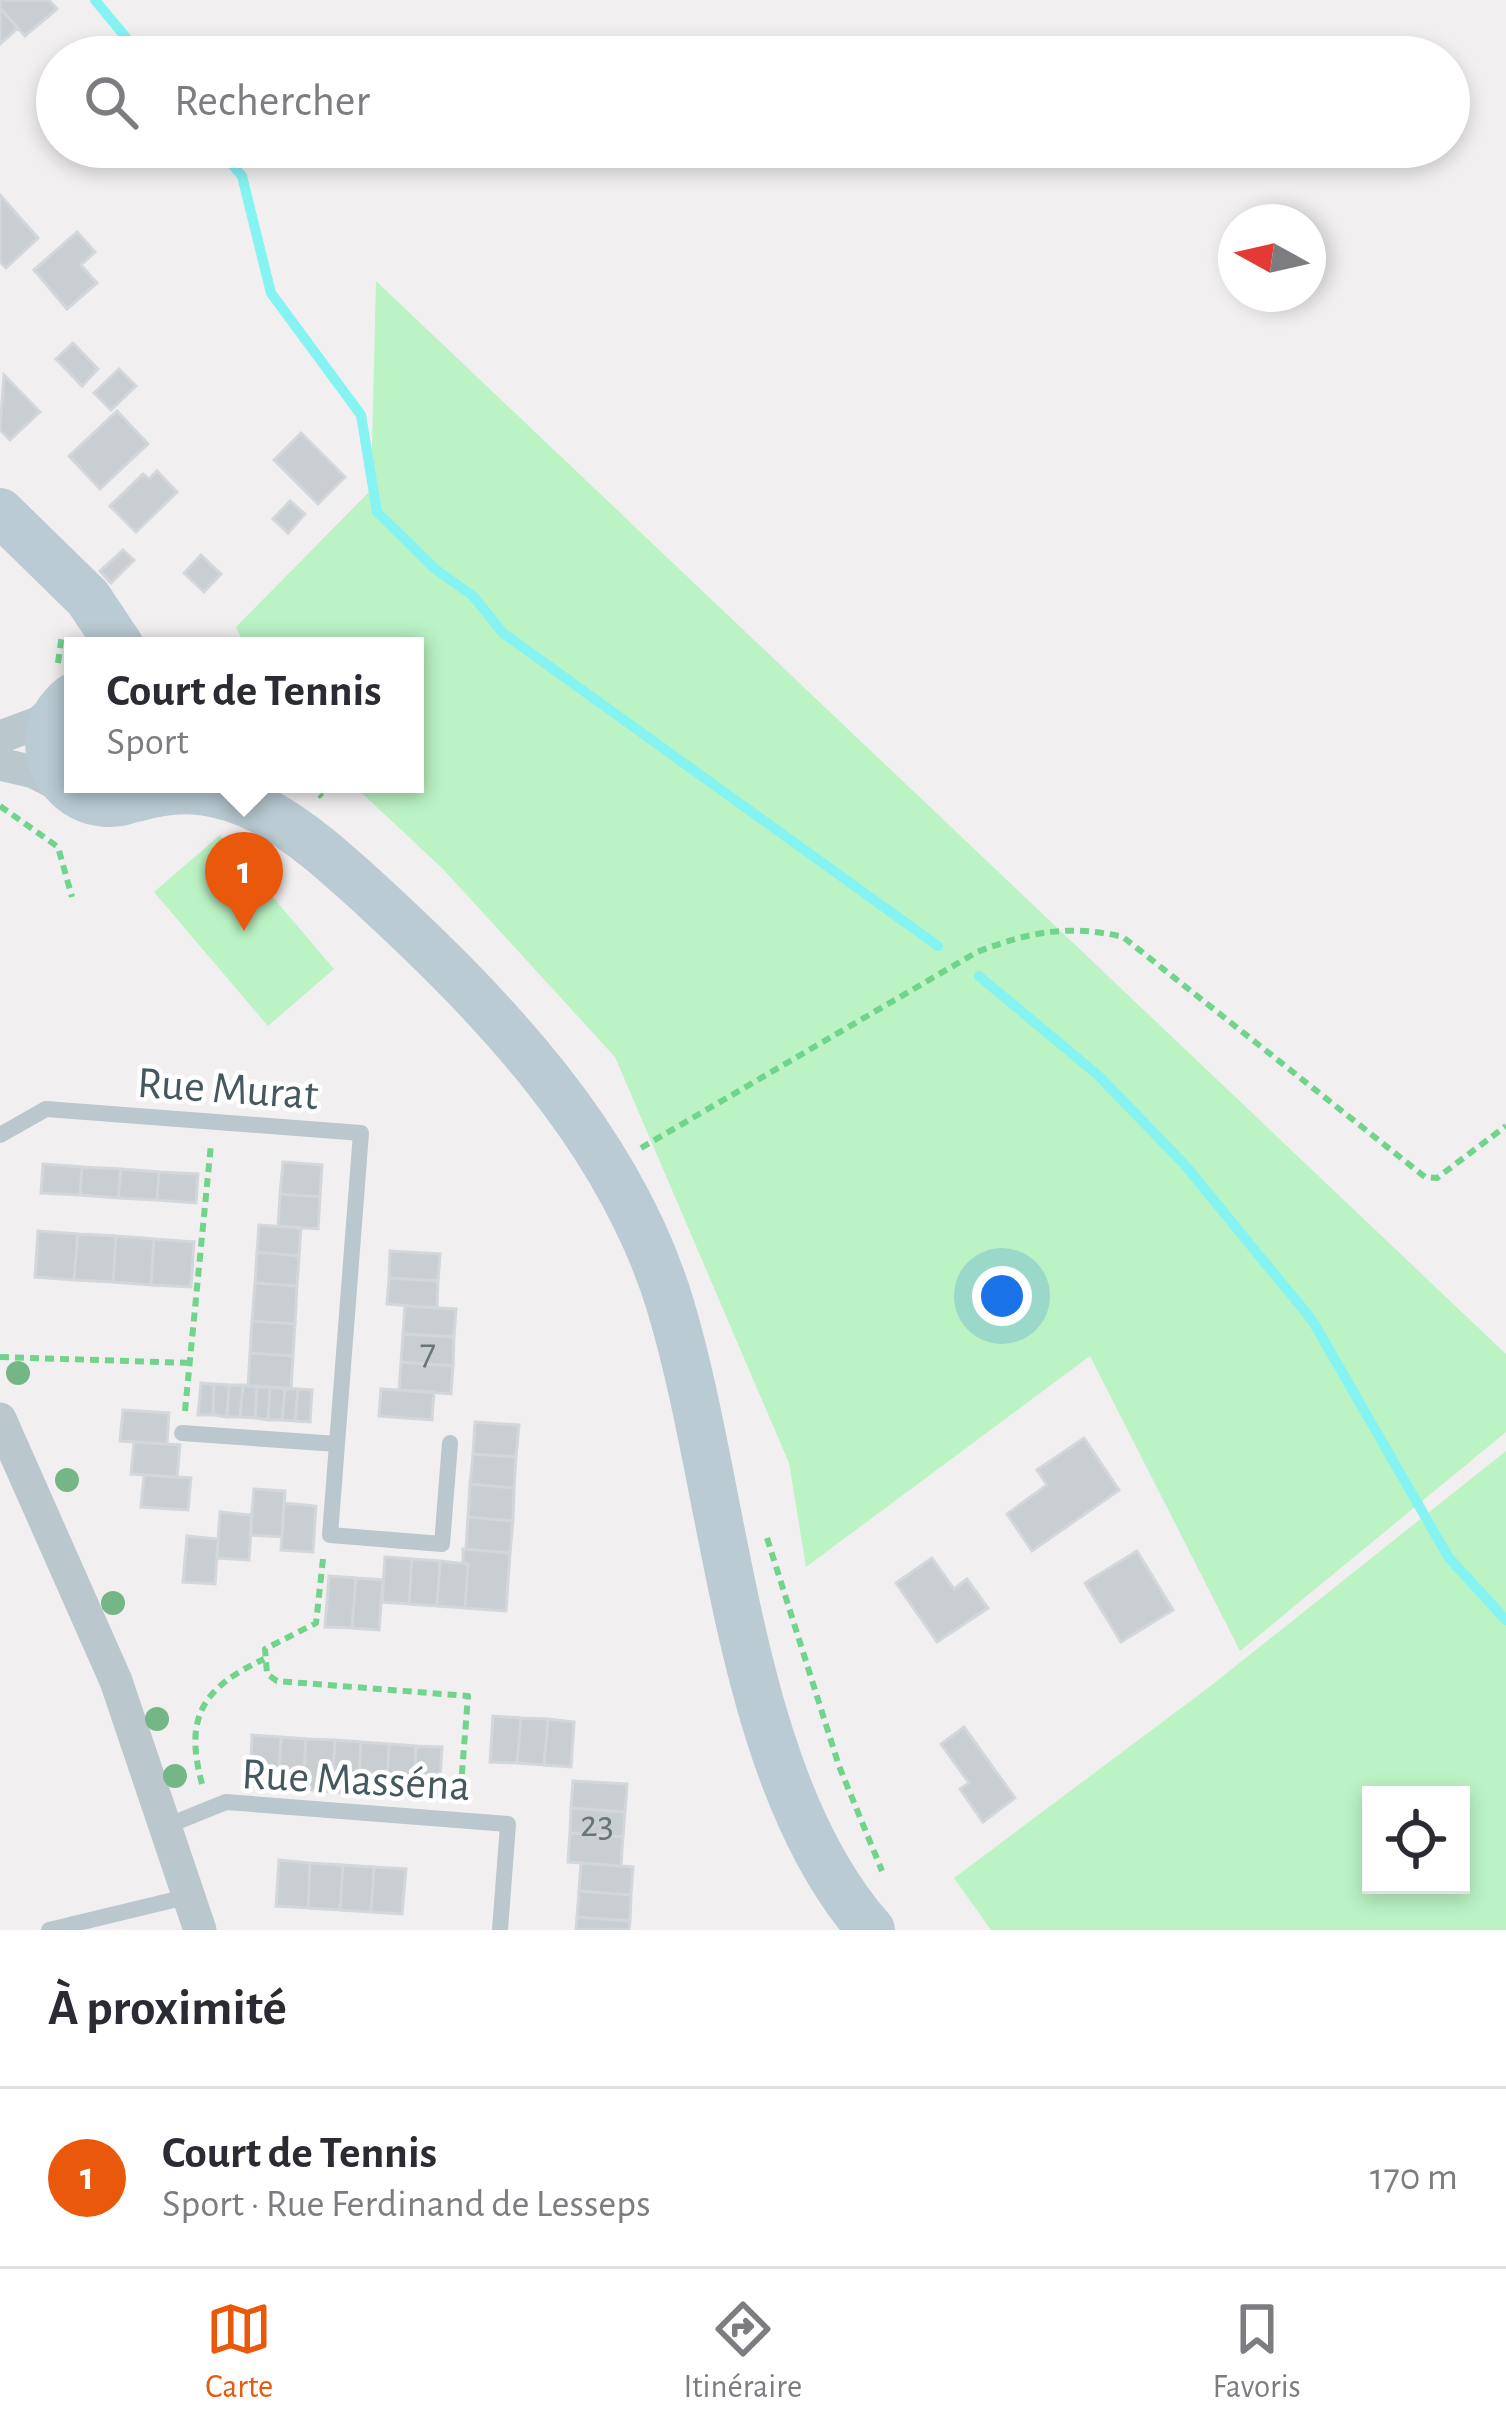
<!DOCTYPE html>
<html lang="fr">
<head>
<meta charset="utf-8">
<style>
  body { margin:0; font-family:"Alegreya Sans",sans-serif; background:#f2f2f3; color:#2b2b33 }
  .controls { position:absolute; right:36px; bottom:36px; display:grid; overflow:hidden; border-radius:0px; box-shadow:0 6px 18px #0003 }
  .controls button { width:108px; height:108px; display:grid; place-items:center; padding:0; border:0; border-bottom:3px solid #e1e1e2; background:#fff; color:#2b2b33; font:60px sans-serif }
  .compass { position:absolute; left:1218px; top:204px; width:108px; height:108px; border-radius:50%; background:#fff; box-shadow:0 6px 18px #0003; rotate:278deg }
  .you { position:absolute; left:1002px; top:1296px; width:42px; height:42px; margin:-30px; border:9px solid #fff; border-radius:50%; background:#1a73e8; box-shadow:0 0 0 18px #1a73e833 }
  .badge { display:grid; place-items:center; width:78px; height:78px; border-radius:50%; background:#ea580c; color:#fff; font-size:39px; font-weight:700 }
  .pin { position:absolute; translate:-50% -99px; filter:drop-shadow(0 3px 6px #0008) }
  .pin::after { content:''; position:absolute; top:63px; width:42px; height:36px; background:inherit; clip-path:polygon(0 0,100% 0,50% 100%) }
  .popup { position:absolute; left:64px; top:637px; width:360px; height:156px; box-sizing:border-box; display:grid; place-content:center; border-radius:0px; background:#fff; filter:drop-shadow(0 3px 9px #0005); font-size:39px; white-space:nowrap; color:#7c7c81 }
  .popup b { font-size:45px; color:#2b2b33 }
  .popup::after { content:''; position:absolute; left:50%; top:100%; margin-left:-24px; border:24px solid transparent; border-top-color:#fff }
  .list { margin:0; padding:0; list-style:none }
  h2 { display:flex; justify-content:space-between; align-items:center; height:156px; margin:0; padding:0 48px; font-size:51px }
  h2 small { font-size:39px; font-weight:400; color:#7c7c81 }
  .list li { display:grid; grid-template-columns:78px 1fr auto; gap:36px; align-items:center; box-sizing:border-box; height:180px; padding:0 48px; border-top:3px solid #e1e1e2 }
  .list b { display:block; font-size:45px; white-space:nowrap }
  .list p { margin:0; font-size:39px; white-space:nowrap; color:#7c7c81 }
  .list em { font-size:39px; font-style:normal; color:#7c7c81 }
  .icon { flex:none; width:66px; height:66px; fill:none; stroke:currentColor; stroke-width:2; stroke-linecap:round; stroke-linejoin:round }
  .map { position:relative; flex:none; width:1506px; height:1930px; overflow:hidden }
  .search { position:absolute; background:#fff; box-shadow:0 6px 18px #0003; left:36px; right:36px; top:36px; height:132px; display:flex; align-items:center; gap:30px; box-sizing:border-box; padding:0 42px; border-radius:66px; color:#7c7c81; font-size:45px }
  .sheet { height:336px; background:#fff }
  nav { display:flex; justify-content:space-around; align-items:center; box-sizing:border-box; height:168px; border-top:3px solid #e1e1e2; background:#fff; font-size:33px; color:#7c7c81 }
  nav a { display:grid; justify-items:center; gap:6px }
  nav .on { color:#ea580c }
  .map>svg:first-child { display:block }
</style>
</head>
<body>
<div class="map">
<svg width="1506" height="1930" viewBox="0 0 1506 1930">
  <rect width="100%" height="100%" fill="#f2eff0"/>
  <path fill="#bbf3c4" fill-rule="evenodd" d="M376 281 1506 1354V1432L1240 1651 1090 1356 806 1567 789 1463 615 1057 442 868 352 784H415V646H245L236 627 371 490Z
    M220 835 334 969 268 1026 154 892Z
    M1506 1451V1930H991L954 1878 1208 1688ZM1371 1795H1461V1885H1371Z"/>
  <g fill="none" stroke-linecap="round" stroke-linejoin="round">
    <path stroke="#84f3f2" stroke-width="10" d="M95 0 142 57
      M217 147 242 176 271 293 361 415 377 512 435 569 473 596 503 633 938 946
      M979 976 1099 1076 1184 1164 1312 1320 1449 1558 1506 1620"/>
  </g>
  <path fill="#c9ced2" stroke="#d3d7dc" stroke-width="3" d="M0 0H49L57 9 25 36 0 8Z
    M0 8 18 28 0 44Z
    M0 195 38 238 6 268 0 262Z
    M77 232 95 252 81 265 97 283 67 309 34 270Z
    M73 343 98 369 82 386 56 359Z
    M119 369 136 386 111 410 94 393Z
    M4 375 40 412 10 440 0 430Z
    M117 411 148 444 100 489 69 456Z
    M301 433 345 477 318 504 274 460Z
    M157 471 177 492 136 532 110 506 143 474 149 479Z
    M290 501 305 514 288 533 273 519Z
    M123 550 134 560 111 583 100 571Z
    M201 555 221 574 204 592 184 573Z
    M283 1162 322 1165 320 1197 280 1194Z
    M43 1164 82 1167 80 1195 41 1193Z
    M82 1167 121 1169 118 1198 80 1195Z
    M121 1169 159 1172 157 1200 118 1198Z
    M159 1172 198 1174 196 1203 157 1200Z
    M280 1194 320 1197 318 1229 278 1226Z
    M259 1225 301 1228 299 1256 257 1252Z
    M38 1231 78 1234 74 1280 35 1277Z
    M78 1234 116 1236 113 1282 74 1280Z
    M116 1236 154 1239 151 1285 113 1282Z
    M154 1239 194 1242 191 1287 151 1285Z
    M390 1251 440 1254 438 1281 389 1278Z
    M257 1252 299 1256 297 1286 255 1283Z
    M389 1278 438 1281 437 1308 387 1304Z
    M255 1283 297 1286 295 1324 252 1321Z
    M405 1306 456 1309 454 1337 403 1334Z
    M252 1321 295 1324 293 1356 250 1353Z
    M403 1334 454 1337 453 1366 401 1362Z
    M250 1353 293 1356 291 1389 248 1386Z
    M401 1362 453 1366 451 1394 399 1390Z
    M201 1383 214 1384 213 1415H198Z
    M214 1384 229 1385 227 1417 213 1415Z
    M229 1385H243L240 1417H227Z
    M243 1385 257 1386 255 1418 240 1417Z
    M257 1386 270 1387 268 1420 255 1418Z
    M270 1387 285 1388 282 1420H268Z
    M285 1388 298 1389 295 1421 282 1420Z
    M298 1389 312 1390 310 1422 295 1421Z
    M381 1389 434 1392 432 1420 379 1416Z
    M123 1410 169 1413 167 1444 120 1441Z
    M475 1422 519 1425 516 1457 473 1454Z
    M1084 1438 1119 1490 1032 1551 1007 1514 1047 1485 1037 1470Z
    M134 1442 180 1445 177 1477 131 1474Z
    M473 1454 516 1457 514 1488 470 1484Z
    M144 1475 191 1478 188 1510 141 1507Z
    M470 1484 514 1488 513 1521 468 1517Z
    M254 1489 285 1491 282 1537 250 1535Z
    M284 1503 316 1506 313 1552 281 1550Z
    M220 1512 252 1515 249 1560 217 1558Z
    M468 1517 513 1521 510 1553 466 1549Z
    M187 1536 218 1539 215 1584 183 1582Z
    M463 1549 510 1553 506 1611 465 1608 468 1564 463 1563Z
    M1137 1551 1173 1610 1121 1642 1085 1583Z
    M385 1557 412 1559 409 1604 382 1602Z
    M932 1558 954 1589 967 1579 988 1608 937 1642 896 1583Z
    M412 1559 440 1561 437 1606 409 1604Z
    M440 1561 468 1564 465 1608 437 1606Z
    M329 1576 356 1578 352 1628 325 1627Z
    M356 1578 383 1580 379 1630 352 1628Z
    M493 1716 521 1718 517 1763 490 1762Z
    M521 1718 548 1719 544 1765 517 1763Z
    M548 1719 574 1722 571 1767 544 1765Z
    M964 1727 1015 1798 983 1822 960 1789 969 1783 941 1744Z
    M252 1735 281 1737 278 1788 250 1786Z
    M281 1737 306 1739 303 1789 278 1788Z
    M306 1739 335 1740 332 1792 303 1789Z
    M335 1740 361 1742 358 1793 332 1792Z
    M361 1742 389 1744 386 1795 358 1793Z
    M389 1744 416 1746 413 1797 386 1795Z
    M416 1746 442 1747 439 1798 413 1797Z
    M573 1781 627 1784 625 1812 571 1808Z
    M571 1808 625 1812 623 1837 570 1833Z
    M570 1833 623 1837 621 1866 568 1862Z
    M279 1860 310 1863 308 1908 276 1906Z
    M310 1863 343 1865 340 1910 308 1908Z
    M581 1863 633 1867 631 1895 579 1891Z
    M343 1865 374 1867 371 1912 340 1910Z
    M374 1867 406 1869 402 1914 371 1912Z
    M579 1891 631 1895 630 1921 577 1917Z
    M577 1917 630 1921 629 1930H576Z"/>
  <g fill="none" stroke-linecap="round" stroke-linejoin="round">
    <path stroke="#70d48d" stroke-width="6" stroke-dasharray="9 6" stroke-linecap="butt" d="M58 663 62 634
      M309 784 322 797
      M0 806 58 847 72 897
      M641 1148 977 952C1029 932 1069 924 1123 937L1425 1177 1437 1178 1506 1126
      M0 1357 192 1363
      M185 1411 211 1144
      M767 1538 839 1766 882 1871
      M323 1559 316 1623 265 1649 267 1674 277 1681 468 1696 460 1798
      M202 1784C184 1717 202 1688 264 1659"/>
    <path stroke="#bac8ce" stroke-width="16" d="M0 1135 46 1109 361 1133 330 1535 442 1544 450 1443
      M182 1433 337 1444
      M169 1825 226 1802 508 1824 500 1930
      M49 1930 190 1896"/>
    <path stroke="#bac8ce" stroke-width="33" d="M0 737 38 723 64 703
      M0 764 34 772 71 791
      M0 1419 116 1681 200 1930"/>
    <path stroke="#bacbd3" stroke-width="48" d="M0 512 88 598 120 646
      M73 697C9 748 86 844 155 784
      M137 798C231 768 301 831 367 891 492 1006 619 1137 670 1304 728 1495 737 1779 871 1930"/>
  </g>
  <g fill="#75b687">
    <circle cx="18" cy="1373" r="12"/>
    <circle cx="67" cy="1480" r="12"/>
    <circle cx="113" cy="1603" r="12"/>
    <circle cx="157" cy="1719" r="12"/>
    <circle cx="175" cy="1776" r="12"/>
  </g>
  <g text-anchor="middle" stroke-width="9" stroke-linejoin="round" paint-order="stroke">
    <g font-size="39" fill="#67767c">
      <text x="428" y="1364">7</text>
      <text x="597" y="1836">23</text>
    </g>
    <g font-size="45" fill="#46585f" stroke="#fff">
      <text transform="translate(228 1087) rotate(4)" y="16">Rue Murat</text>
      <text transform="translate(356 1778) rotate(3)" y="16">Rue Masséna</text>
    </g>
  </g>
</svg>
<div class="controls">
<button><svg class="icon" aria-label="locate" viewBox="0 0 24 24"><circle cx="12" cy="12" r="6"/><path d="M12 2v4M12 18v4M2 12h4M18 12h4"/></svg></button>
</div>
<svg class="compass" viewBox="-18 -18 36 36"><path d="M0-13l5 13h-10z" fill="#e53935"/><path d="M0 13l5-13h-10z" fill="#7c7c81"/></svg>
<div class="you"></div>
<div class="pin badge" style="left:244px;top:931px">1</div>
<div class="popup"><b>Court de Tennis</b>Sport</div>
<div class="search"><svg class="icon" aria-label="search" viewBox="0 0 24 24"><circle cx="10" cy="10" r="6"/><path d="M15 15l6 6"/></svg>Rechercher</div>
</div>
<section class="sheet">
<h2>À proximité<small></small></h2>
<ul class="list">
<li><span class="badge">1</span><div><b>Court de Tennis</b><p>Sport · Rue Ferdinand de Lesseps</p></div><em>170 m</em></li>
</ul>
</section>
<nav>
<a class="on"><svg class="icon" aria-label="map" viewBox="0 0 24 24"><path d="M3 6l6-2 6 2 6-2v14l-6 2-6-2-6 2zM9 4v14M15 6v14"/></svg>Carte</a>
<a><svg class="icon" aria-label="directions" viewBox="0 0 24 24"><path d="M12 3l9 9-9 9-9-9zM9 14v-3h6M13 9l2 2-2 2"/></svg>Itinéraire</a>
<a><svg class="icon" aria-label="saved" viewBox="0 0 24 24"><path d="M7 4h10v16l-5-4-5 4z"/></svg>Favoris</a>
</nav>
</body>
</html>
